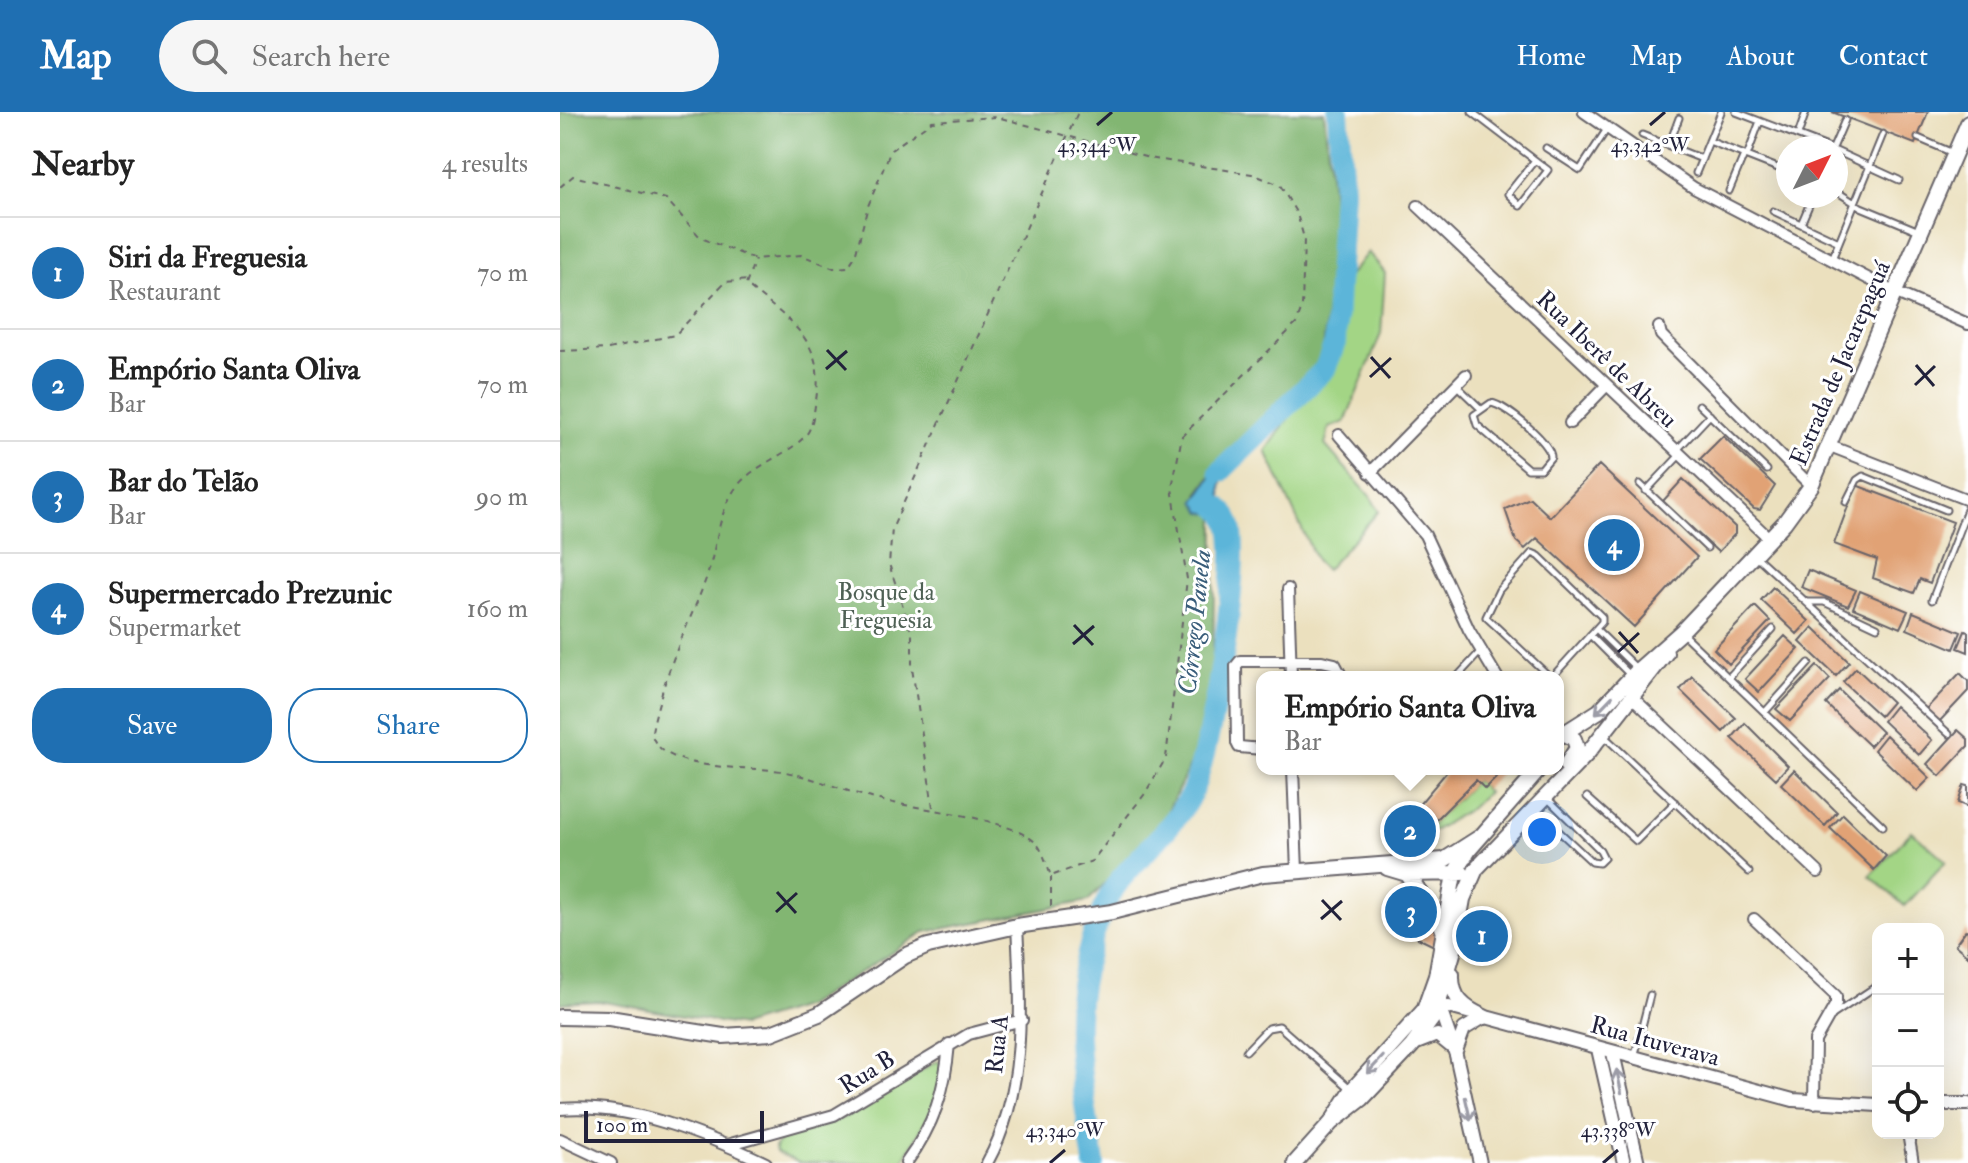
<!DOCTYPE html>
<html lang="en">
<head>
<meta charset="utf-8">
<style>
  body { margin:0; font-family:"IM FELL Double Pica",serif; background:#f6f6f6; color:#222 }
  .controls { position:absolute; right:24px; bottom:24px; display:grid; overflow:hidden; border-radius:16px; box-shadow:0 8px 32px #0002 }
  .controls button { width:72px; height:72px; display:grid; place-items:center; padding:0; border:0; border-bottom:2px solid #e0e0e0; background:#fff; color:#222; font:40px sans-serif }
  .compass { position:absolute; left:1216px; top:24px; width:72px; height:72px; border-radius:50%; background:#fff; box-shadow:0 8px 32px #0002; rotate:48deg }
  .scale { position:absolute; left:24px; bottom:20px; width:180px; box-sizing:border-box; padding-left:8px; border:4px solid #22223b; border-top:0; font-size:22px; line-height:28px; white-space:nowrap; color:#22223b; -webkit-text-stroke:6px #fff; paint-order:stroke }
  .you { position:absolute; left:982px; top:720px; width:28px; height:28px; margin:-20px; border:6px solid #fff; border-radius:50%; background:#1a73e8; box-shadow:0 0 0 12px #1a73e833 }
  .badge { display:grid; place-items:center; width:52px; height:52px; border-radius:50%; background:#1f6fb2; color:#fff; font-size:26px; font-weight:700 }
  .pin { position:absolute; translate:-50% -50%; border:4px solid #fff; box-shadow:0 2px 8px #0006 }
  .popup { position:absolute; left:696px; top:559px; width:308px; height:104px; box-sizing:border-box; display:grid; place-content:center; border-radius:16px; background:#fff; filter:drop-shadow(0 2px 6px #0005); font-size:26px; white-space:nowrap; color:#767676 }
  .popup b { font-size:30px; color:#222 }
  .popup::after { content:''; position:absolute; left:50%; top:100%; margin-left:-16px; border:16px solid transparent; border-top-color:#fff }
  .list { margin:0; padding:0; list-style:none }
  h2 { display:flex; justify-content:space-between; align-items:center; height:104px; margin:0; padding:0 32px; font-size:34px }
  h2 small { font-size:26px; font-weight:400; color:#767676 }
  .list li { display:grid; grid-template-columns:52px 1fr auto; gap:24px; align-items:center; box-sizing:border-box; height:112px; padding:0 32px; border-top:2px solid #e0e0e0 }
  .list b { display:block; font-size:30px; white-space:nowrap }
  .list p { margin:0; font-size:26px; white-space:nowrap; color:#767676 }
  .list em { font-size:26px; font-style:normal; color:#767676 }
  .actions { display:flex; gap:16px; padding:24px 32px }
  .actions a { flex:1; padding:18px 0; border:2px solid #1f6fb2; border-radius:32px; text-align:center; font-size:28px; color:#1f6fb2 }
  .actions .main { background:#1f6fb2; color:#fff }
  .icon { flex:none; width:44px; height:44px; fill:none; stroke:currentColor; stroke-width:2; stroke-linecap:round; stroke-linejoin:round }
  .map { position:relative; flex:none; width:1408px; height:1051px; overflow:hidden }
  header { display:flex; align-items:center; gap:48px; box-sizing:border-box; height:112px; padding:0 40px; background:#1f6fb2; color:#fff }
  header strong { font-size:38px }
  nav { display:flex; gap:44px; margin-inline-start:auto; font-size:28px }
  .search { width:560px; height:72px; background:#f6f6f6; display:flex; align-items:center; gap:20px; box-sizing:border-box; padding:0 28px; border-radius:44px; color:#767676; font-size:30px }
  main { display:flex }
  aside { flex:1; background:#fff }
  .map>svg:first-child { display:block }
</style>
</head>
<body>
<header>
<strong>Map</strong>
<div class="search"><svg class="icon" aria-label="search" viewBox="0 0 24 24"><circle cx="10" cy="10" r="6"/><path d="M15 15l6 6"/></svg>Search here</div>
<nav><a>Home</a><a>Map</a><a>About</a><a>Contact</a></nav>
</header>
<main>
<aside>
<h2>Nearby<small>4 results</small></h2>
<ul class="list">
<li><span class="badge">1</span><div><b>Siri da Freguesia</b><p>Restaurant</p></div><em>70 m</em></li>
<li><span class="badge">2</span><div><b>Empório Santa Oliva</b><p>Bar</p></div><em>70 m</em></li>
<li><span class="badge">3</span><div><b>Bar do Telão</b><p>Bar</p></div><em>90 m</em></li>
<li><span class="badge">4</span><div><b>Supermercado Prezunic</b><p>Supermarket</p></div><em>160 m</em></li>
</ul>
<div class="actions"><a class="main">Save</a><a>Share</a></div>
</aside>
<div class="map">
<svg width="1408" height="1051" viewBox="0 0 1408 1051">
  <rect width="100%" height="100%" fill="#fff"/>
  <filter id="ink" filterUnits="userSpaceOnUse"><feTurbulence type="fractalNoise" baseFrequency=".0125" numOctaves="2"/><feDisplacementMap in="SourceGraphic" scale="16" xChannelSelector="R" yChannelSelector="G"/><feConvolveMatrix kernelMatrix="1 2 1 2 8 2 1 2 1" color-interpolation-filters="sRGB"/></filter>
  <filter id="wash" filterUnits="userSpaceOnUse"><feTurbulence type="fractalNoise" baseFrequency=".006" numOctaves="4" result="noise"/><feDisplacementMap in="SourceGraphic" scale="32" xChannelSelector="R" yChannelSelector="G"/><feGaussianBlur stdDeviation="1.8" result="paint"/><feColorMatrix in="noise" values="0 0 0 0 0 0 0 0 0 0 0 0 0 0 0 0 0 1.4 0 .05"/><feComposite in="paint" operator="in"/></filter>
  <g filter="url(#wash)">
    <rect width="100%" height="100%" fill="#ebe0be"/>
    <path fill="#a3d585" stroke="#627c60" stroke-width="2" d="M808 140 825 161 821 222 785 310 769 316 765 333 810 384 819 399 766 458 757 450 706 339 745 283 776 217 787 166Z
      M916 668 927 680 912 695 864 725 873 711Z
      M1352 719 1386 749 1345 794 1310 764Z
      M377 949 384 954 374 995 342 1051H239L216 1040 215 1034 221 1028 285 1005Z"/>
    <path fill="#82b672" stroke="#526c56" stroke-width="2" d="M0 0H764L775 110 763 239 747 272 668 340 638 382 642 400H655L653 552 638 637 601 713 528 789 365 820 246 894 182 914 38 889 0 891Z"/>
    <path fill="#5cb5d9" stroke="#3f6c8a" stroke-width="2" d="M679 339C670 352 656 371 663 388 668 400 675 404 672 418L664 404 642 400 635 389 668 340Z"/>
    <g fill="none" stroke-linecap="round" stroke-linejoin="round">
      <path stroke="#5cb5d9" stroke-width="22" d="M660 360 765 257 775 231 783 78 778 0
        M534 1051C525 988 509 921 524 858 530 830 542 791 560 768 582 741 613 716 630 684 651 643 681 458 671 415 668 405 666 401 658 395"/>
    </g>
    <g id="blocks">
      <path fill="#e1a274" d="M1272 0H1368L1355 32Z
        M1163 324 1215 374 1200 398 1194 397 1140 347Z
        M1039 353 1137 445 1074 515 977 426 965 437 956 429 945 397 970 386 990 405Z
        M1123 367 1175 415V422L1158 440 1103 389Z
        M1296 373 1393 410 1370 471 1360 467 1354 481 1313 466 1317 448 1274 432Z
        M1248 458 1296 478 1288 494 1241 475Z
        M1213 475 1249 509 1237 522 1201 488Z
        M1300 479 1348 499 1340 516 1293 496Z
        M1195 494 1210 509 1169 552 1154 537Z
        M1353 500 1401 520 1394 537 1347 517Z
        M1253 515 1289 550 1276 564 1240 530Z
        M1405 519 1408 520V540L1398 536Z
        M1225 524 1239 537 1199 580 1185 567Z
        M1257 554 1270 567 1230 609 1216 597Z
        M1296 556 1332 590 1320 604 1283 570Z
        M1400 561 1408 569V579L1378 611 1365 598Z
        M1132 564 1176 606 1163 620 1120 578Z
        M1279 578 1322 620 1310 634 1266 592Z
        M1335 594 1372 628 1359 643 1323 609Z
        M1185 611 1228 654 1216 667 1172 626Z
        M1398 618 1408 627V634L1380 664 1367 652Z
        M1326 623 1370 666 1357 679 1314 638Z
        M889 657H945L925 677 916 668 873 711 857 695Z
        M1234 658 1277 700 1265 714 1221 672Z
        M1404 673 1408 674V695L1398 691Z
        M1283 702 1326 744 1314 758 1270 716Z
        M840 777 858 787 878 819 874 834 833 814Z
        M909 807 938 816 932 837 906 831Z
        M1406 818 1408 819V844L1395 833Z"/>
    </g>
  </g>
  <g filter="url(#ink)">
    <use href="#blocks" fill-opacity="0" stroke="#686469" stroke-width="2"/>
    <g fill="none" stroke-linecap="round" stroke-linejoin="round">
      <g stroke="#686469" stroke-width="9">
        <path id="service" d="M912 0 988 58 960 94 948 82 975 48
          M1176 0 1270 36
          M1082 23 1142 47
          M1238 23 1246 0
          M1358 26 1393 41
          M1149 29 1228 60
          M1109 33 1119 6
          M986 36 1020 58 1047 17
          M1273 36 1285 8
          M1276 39 1339 68
          M1187 44 1200 9
          M1136 61 1161 0
          M1169 79 1184 43
          M1276 79 1301 95 1359 119
          M1213 99 1279 130
          M1241 112 1253 84
          M1272 147 1323 22
          M896 273 920 296
          M931 291C946 293 991 331 991 345L981 357H968L917 313 914 303Z
          M1139 293 1207 358
          M1116 339 1150 303
          M1080 372 1147 436
          M1086 379 1119 344
          M1286 390 1297 368 1303 364 1386 398
          M972 441 979 444 1042 505V510L993 564H989L926 505 939 478Z
          M1196 444 1389 622
          M1372 488 1408 395
          M1247 490H1264L1317 515
          M1036 517 1077 557
          M1122 521 1323 714
          M1030 523 1069 562
          M897 565 920 540
          M1169 565 1213 517
          M1205 600 1249 551
          M1043 623 1189 760
          M850 666 858 657
          M1027 685 1076 729 1115 690
          M975 697 1032 750 1039 751 1044 746 1040 738 988 687
          M1273 903 1318 873
          M686 939 708 916 719 914 791 977
          M1074 946 1090 883"/>
      </g>
      <g stroke="#686469" stroke-width="14">
        <path id="minor" d="M1024 0 1134 76 1334 180 1408 212
          M858 94 1210 427
          M1099 215 1101 223 1251 374
          M1010 311 1046 274
          M779 323 865 423 909 518 937 565
          M1270 334 1408 388
          M810 361 906 263
          M728 477 731 565
          M1072 585 1258 760
          M702 637 679 635 677 631 676 554 680 549H762L775 552 782 565
          M733 657 737 759
          M1194 807 1276 884V892L1255 929 1254 991
          M0 997C70 991 144 1022 206 1051
          M1348 1021 1353 1051
          M0 1027 51 1051
          M167 1033 274 1003 409 922 462 908
          M346 1051C374 1013 385 979 389 932
          M427 1051C467 979 461 893 457 814"/>
      </g>
      <g stroke="#686469" stroke-width="16">
        <path id="tertiary" d="M877 888 896 943 920 1051
          M870 896 889 895 1233 988 1318 993
          M854 932 877 923 893 936
          M1038 937 1064 1051
          M896 939 904 917 924 905
          M1053 941 1078 1051
          M1378 992H1408"/>
      </g>
      <g stroke="#686469" stroke-width="18">
        <path id="secondary" d="M1004 621 1014 627 1017 636 1006 653
          M998 625 1039 599 1078 558 1121 520 1224 411 1251 374 1408 11
          M827 756 847 762 902 761
          M847 762 878 805 883 818
          M892 862C891 886 904 896 924 905
          M0 905 49 906 163 924 211 921 259 902 345 844 368 834 457 814 552 800 703 762 884 748 920 725
          M771 1011 802 987 852 934 875 903 894 838 903 787 916 757 1027 642 1106 541
          M735 1051 771 1011 792 978 864 898 876 864 894 762 909 738 980 657"/>
      </g>
      <path stroke="#686469" stroke-width="2" stroke-dasharray="6 6" stroke-linecap="butt" d="M0 75 13 64 106 87 141 126 195 147 241 143 274 156 288 155 295 144 308 94 331 38 372 9 437 5 589 46 692 62 720 73 737 102 744 126 742 196 736 212 622 324 612 376 627 467 606 646 584 683 532 749 491 764C487 754 483 738 476 731 449 705 357 697 319 688 286 680 254 665 221 659 192 654 102 661 92 623 91 616 103 575 107 565 118 530 135 498 147 464 157 435 158 398 178 373 197 351 230 342 246 323 253 315 254 298 256 288 266 227 228 208 186 173L195 147
        M0 239 48 237 115 223 165 170 187 168
        M373 695 352 556V522L329 452 332 417 518 0
        M491 794V765"/>
      <use href="#service" stroke="#fff" stroke-width="5"/>
      <use href="#minor" stroke="#fff" stroke-width="10"/>
      <use href="#tertiary" stroke="#fff" stroke-width="12"/>
      <use href="#secondary" stroke="#fff" stroke-width="14"/>
    </g>
    <defs><path id="oneway-shaft" d="M-6 0H5M1.5-3L5.5 0L1.5 3" fill="none" stroke-width="1.6" stroke-linecap="round" stroke-linejoin="round" transform="scale(2)"/></defs>
    <g stroke="#9c9ca7">
      <use href="#oneway-shaft" transform="translate(1044 593) rotate(134)"/>
      <use href="#oneway-shaft" transform="translate(815 953) rotate(133)"/>
      <use href="#oneway-shaft" transform="translate(1059 969) rotate(-102)"/>
      <use href="#oneway-shaft" transform="translate(908 997) rotate(77)"/>
    </g>
  </g>
  <path fill="none" stroke="#22223b" stroke-width="3" d="M537 13 552 0M1090 13 1105 0M267 238 286 258M811 245 830 266M1356 253 1374 274M266 257 287 239M810 265 831 246M1355 273 1375 254M514 513 533 533M1059 520 1078 541M513 532 534 514M1058 540 1079 521M217 780 236 801M762 788 781 808M216 800 237 781M761 807 782 789M490 1051 505 1038M1043 1051 1058 1038"/>
  <g text-anchor="middle" stroke-width="6" stroke-linejoin="round" paint-order="stroke">
    <g font-size="24" fill="#22223b" stroke="#fff">
      <text transform="translate(1047 247) rotate(44)" y="8">Rua Iberê de Abreu</text>
      <text transform="translate(1280 251) rotate(-67)" y="8">Estrada de Jacarepaguá</text>
      <text transform="translate(1095 929) rotate(15)" y="8">Rua Ituverava</text>
      <text transform="translate(437 932) rotate(-84)" y="8">Rua A</text>
      <text transform="translate(307 960) rotate(-32)" y="8">Rua B</text>
    </g>
    <g font-size="24" fill="#4f6155" stroke="#fff">
      <text x="326" y="488">Bosque da<tspan x="326" dy="28">Freguesia</tspan></text>
    </g>
    <g font-size="26" font-style="italic" fill="#395d7a" stroke="#fff">
      <text transform="translate(634 510) rotate(-84)" y="9">Córrego Panela</text>
    </g>
  </g>
  <g font-size="20" text-anchor="middle" fill="#22223b" stroke="#fff" stroke-width="6" stroke-linejoin="round" paint-order="stroke">
    <text x="537" y="40">43.344°W</text>
    <text x="1090" y="40">43.342°W</text>
    <text x="505" y="1025">43.340°W</text>
    <text x="1058" y="1025">43.338°W</text>
  </g>
</svg>
<div class="controls">
<button>+</button>
<button>−</button>
<button><svg class="icon" aria-label="locate" viewBox="0 0 24 24"><circle cx="12" cy="12" r="6"/><path d="M12 2v4M12 18v4M2 12h4M18 12h4"/></svg></button>
</div>
<svg class="compass" viewBox="-18 -18 36 36"><path d="M0-13l5 13h-10z" fill="#e53935"/><path d="M0 13l5-13h-10z" fill="#767676"/></svg>
<div class="scale">100 m</div>
<div class="you"></div>
<div class="pin badge" style="left:922px;top:824px">1</div>
<div class="pin badge" style="left:850px;top:719px">2</div>
<div class="popup"><b>Empório Santa Oliva</b>Bar</div>
<div class="pin badge" style="left:851px;top:800px">3</div>
<div class="pin badge" style="left:1054px;top:433px">4</div>
</div>
</main>
</body>
</html>
